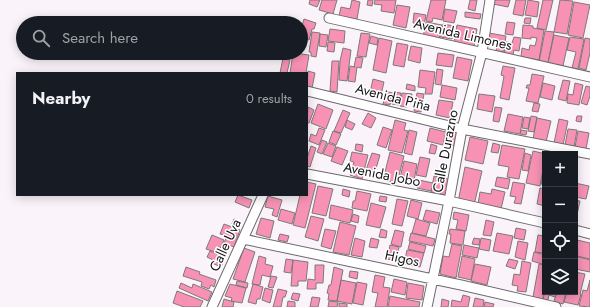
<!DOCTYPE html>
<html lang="en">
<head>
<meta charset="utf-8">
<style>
  body { margin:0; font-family:Jost,sans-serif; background:#20242c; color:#f1f3f6 }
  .controls { position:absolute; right:12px; bottom:12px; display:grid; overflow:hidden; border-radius:0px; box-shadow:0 2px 10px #0003 }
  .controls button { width:36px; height:36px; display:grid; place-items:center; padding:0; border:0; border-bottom:1px solid #363941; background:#171b24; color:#f1f3f6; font:20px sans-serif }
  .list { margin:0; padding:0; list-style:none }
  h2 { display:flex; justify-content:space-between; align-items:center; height:52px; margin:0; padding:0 16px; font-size:17px }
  h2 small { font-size:13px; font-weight:400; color:#9ea1a6 }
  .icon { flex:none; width:22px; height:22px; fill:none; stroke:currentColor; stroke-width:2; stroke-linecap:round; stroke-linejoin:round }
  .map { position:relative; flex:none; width:590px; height:307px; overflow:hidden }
  .search { position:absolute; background:#171b24; box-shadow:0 2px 10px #0003; left:16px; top:16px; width:292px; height:44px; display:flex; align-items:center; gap:10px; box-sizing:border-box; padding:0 14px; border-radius:22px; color:#9ea1a6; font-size:15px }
  .panel { position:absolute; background:#171b24; box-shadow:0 2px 10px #0003; left:16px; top:72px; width:292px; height:124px; border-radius:0px }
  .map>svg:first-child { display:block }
</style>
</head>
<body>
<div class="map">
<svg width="590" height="307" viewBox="0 0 590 307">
  <rect width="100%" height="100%" fill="#faf4fa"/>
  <path fill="#f892b5" stroke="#7f787a" d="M310 0H320L317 7 309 4Z
    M322 0H337L333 14 319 10Z
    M352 0 360 2 357 19 339 16 341 7 350 9Z
    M368 0H373L372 6 367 5Z
    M375 0H396L394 13 381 11 382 5 374 4Z
    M431 0H446L442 20 433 18 432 22 426 21Z
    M470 0H477L475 11 468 9Z
    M494 0H510L508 7 493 4Z
    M516 0H526L523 16 513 14Z
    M528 0 539 2 537 17 525 15Z
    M543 0H553L546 30 537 28Z
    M560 0 573 1 567 34 554 32Z
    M574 2 590 5 583 38 568 35Z
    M397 5 410 7 406 28 393 25Z
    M445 9 457 11 454 23 443 21Z
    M465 12 481 14 480 19 465 17Z
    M414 13 426 15 424 25 413 23Z
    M525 18H531L530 24 524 23Z
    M304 19 316 23 314 29H312L309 40 301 38V30Z
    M426 22 442 25 439 40 423 37Z
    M507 22 515 23 513 35 505 34Z
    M443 24 454 26 452 39 440 37Z
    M457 25 477 29 474 46 454 42Z
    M523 25 533 26V28L544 30 539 60 521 57 522 48 529 50 530 45 535 46 537 38 531 37V39L522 38Z
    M330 29 345 31 344 43 328 41Z
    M545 31 554 32 548 63 539 62Z
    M312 32 320 33 316 57 311 56V52H309Z
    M361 33 370 34 366 57 357 56Z
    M489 33 506 36 503 52 496 51 498 41 488 40Z
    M320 34 328 35 326 47 319 46Z
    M554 35 569 38 563 66 548 63Z
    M371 36 378 38 377 45 369 43Z
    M514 37 521 38 519 51 514 50 513 55 504 53 506 42 512 43Z
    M570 37 584 39 578 69 572 68 576 52 567 50Z
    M379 38 392 41 386 73 373 70Z
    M585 38 590 39V53L586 70 579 68Z
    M328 42 335 43 334 52 327 51Z
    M397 43 408 45 404 67 393 65Z
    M411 46 422 48 420 63 408 60Z
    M343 48 351 50 347 81 339 80 340 61Z
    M293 53 309 55 306 73H290Z
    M438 53 454 55 452 67 436 65Z
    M356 57 363 58 361 68 357 67 355 82 348 81 350 66 355 67H354Z
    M457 57 472 60 468 81 453 78Z
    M283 58 290 60 287 73H280Z
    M332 61H339L337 92 330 91Z
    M503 66 515 68 509 100 500 98 504 76 501 75Z
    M437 69 443 70 441 85 435 84Z
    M420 70 435 72 432 94H425L426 88 418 87Z
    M308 71 315 73 312 88 307 87Z
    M532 74 544 76 538 103 526 101 529 88H526L527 85H530Z
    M373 79 384 82 381 95 370 93Z
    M563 80 570 81 566 101 558 99Z
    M543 83 555 86 552 100 540 97Z
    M575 83 583 85 579 105 567 103 568 94 573 95Z
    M407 84 415 86V91L406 89Z
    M442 85 457 88 455 100 440 97Z
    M586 86 590 87V96L587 105 581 103Z
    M386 91 392 93 390 105 383 104Z
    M393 92 401 93 399 105 392 104Z
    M402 93 412 94 411 103 408 102 407 107 400 106Z
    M417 93 424 94 421 112 414 111Z
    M479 94 495 96 492 112 477 109Z
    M439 100 453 102 450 118 436 115Z
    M534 103 540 104 538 112 532 111Z
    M318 104 333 110 326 129 311 123Z
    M308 107 314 110 309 123H307Z
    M495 107 502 108 499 122 493 121Z
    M343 110 350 113 341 133 334 131Z
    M368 113 376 118 371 128 362 124Z
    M508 114 523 117 520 134 504 131Z
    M531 116 537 117 534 132 528 131Z
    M577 116H582L581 122 576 121Z
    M524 117 530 118 528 129 522 128Z
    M537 118 551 121 546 142 533 139Z
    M559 119 568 121 563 145 554 143Z
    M347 120 355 124 352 130 345 127Z
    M395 120 406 123 404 130 408 131 402 153 388 150Z
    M383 127 392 130 386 148 377 145Z
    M319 128 325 130 319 145 309 141 311 134 316 136Z
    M430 128 446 132 443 145 427 141Z
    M568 129 577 130 574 147 565 145Z
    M409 130 417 132 412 155 404 153Z
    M521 130 527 131 526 135 520 134Z
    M333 131 341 134 336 145 329 142Z
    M448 131 457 133 454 146 445 144Z
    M578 131 589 133 586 149 575 147Z
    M470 137 488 141 483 164 465 160Z
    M322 140 327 142 322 154 317 152Z
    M328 143 336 146 332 157 323 154Z
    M493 143 500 145 498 153 491 152Z
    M356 144 363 145 362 152 355 150Z
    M431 144 437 146 435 154 429 153Z
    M502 145 525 149 519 179 507 177 509 167 498 165Z
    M311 146 316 148 310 167 307 166V158Z
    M337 147 348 151 342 165 331 161Z
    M533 151 546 154 540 186 526 183Z
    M352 152 368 155 362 179 350 175 354 162 350 161Z
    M390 152 404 156 397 183 383 180Z
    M372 153 380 155 375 172 366 170Z
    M525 153 531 155 528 171 522 170Z
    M420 157 430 159 426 177 416 175Z
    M404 161 417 164 414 181 400 178Z
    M545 166V185L541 184Z
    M465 167 482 171 474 205 458 202Z
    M434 176 449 179 446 195 431 192Z
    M497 177 510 179 508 189 495 186Z
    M419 180 433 183 431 191 417 188Z
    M307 182 316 184 305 228 293 225 300 195H307Z
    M513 182 525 184 521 204 514 203 516 197 510 196Z
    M575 183 589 186 586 199 575 197Z
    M318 186 333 189 326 216 312 213Z
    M540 188 545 189V206L537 204Z
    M343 189 350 191 349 197 342 195Z
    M492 189 505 192 501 209 478 204 480 192 491 194Z
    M357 191 371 194 367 211 352 208 353 201H355Z
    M238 195 252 200 249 208 235 202Z
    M268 196 282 200 277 217 272 215 274 209 265 207Z
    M380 196 387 197 386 202 379 201Z
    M397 199 408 201 402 226 392 224Z
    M411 200 422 203 418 219 407 216Z
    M575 200 580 201 576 219H575Z
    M371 203 386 207 380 228 366 225Z
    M331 205 353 210 350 223 329 218Z
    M281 209 295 213 292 224 278 220Z
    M426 210 440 213 437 224 423 220Z
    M454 212 469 215 466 231 456 229 458 220 453 219Z
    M353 214 359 216 358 223 351 221Z
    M311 216 324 219 318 241 305 237Z
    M261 218 274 221 270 238 256 234Z
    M234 219 239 221 237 226 232 224Z
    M416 219 430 223 426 236 412 233Z
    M486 220 494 222 491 236 483 235Z
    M340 222 356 226 349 255 333 252Z
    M224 224 240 230 234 247 224 243 227 236 220 234Z
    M516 228 526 230 524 240 514 238Z
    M325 229 336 231 331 249 321 246Z
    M381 229 387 231 386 238 379 237Z
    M450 229 465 231 463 245 450 243 451 234H449Z
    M395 230 404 232 401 247 391 244Z
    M411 233 435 239 433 246 409 241Z
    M497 233 513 236 509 254 493 251Z
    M280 234 289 236 287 242 278 240Z
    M212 235 224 240 218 253 206 249Z
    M538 235 545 236 543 253 535 252Z
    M355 238 365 241 362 257 351 255Z
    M371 238 379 240 377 248 369 247Z
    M474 238 480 239 479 245 472 244Z
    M481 238 491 240 489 251 479 249Z
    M577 240 590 243V259L577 256 578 252H575V250Z
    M518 241 528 243 525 260 515 257Z
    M410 242 426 246 424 253 408 249Z
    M452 244 462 246 456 278 440 274 443 256 449 257Z
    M390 245 399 247 397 261 387 259Z
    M464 245 479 248 477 258 462 255Z
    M244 248 255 252 245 282 233 279Z
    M407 250 424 253 420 267 404 264Z
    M210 251 225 257 221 267 212 263 213 260 207 257Z
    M534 252 545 255V265L532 261Z
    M259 256 266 258 265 264 273 266 270 277 262 275 260 285 252 284Z
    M462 256 475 259 471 280 458 277Z
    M575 256 590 260V272L575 269Z
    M286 259 293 260 291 273 284 272Z
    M509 259 518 261 515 269 506 266Z
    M293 260 308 262 306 281H298V286H291Z
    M522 261 531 263 526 292 517 291 518 286 512 285 514 274 520 275Z
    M475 264 491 267 487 285 471 281Z
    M539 264 545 265V288L543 299 533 297Z
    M315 265H324L323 283H316V289H307L308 279 315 280Z
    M186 267 200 272 199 274 216 280 214 287 211 285 209 289 201 286 202 282 183 276Z
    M334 267 343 270 337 301 328 300 329 294 327 293 329 285H331Z
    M350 271 358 272 357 279 349 277Z
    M575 272 585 274 580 294H581L578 305 564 302 567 292H575Z
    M375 275 385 277 383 287 390 288 387 307H375L378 293 372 292Z
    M271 276 277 277 273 288 268 287Z
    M394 279 407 282 405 295 391 292Z
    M341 280 356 283 352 304 337 301Z
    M590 280V307L579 306 583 290 587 291Z
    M237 281 248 283 247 288 236 285Z
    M357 282 367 284 363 305 353 303Z
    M181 283 192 288 193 284 212 292 208 301 179 288Z
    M408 283 424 286 422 300 406 298Z
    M230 284 246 288 242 303 231 301 232 298 225 296Z
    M253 284 263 287 260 299H257L256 304 248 302Z
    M265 288 273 290 270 303 262 300Z
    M278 289 287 291 285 297H283L281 307H273Z
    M177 291 203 301 200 307H184L173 303Z
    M545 291V292H556L555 297 549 295 548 300 543 299Z
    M557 292H566L563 304 554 301Z
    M293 293 300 294 298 301 291 299Z
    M463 295 470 297 468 307H451L452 300 461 302Z
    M390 296 420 302 419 307H388Z
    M312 297 320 298 318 307H310Z
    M475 298 484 300 483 307H473Z
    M224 299 234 302 233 307H222Z
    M442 299 449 301 448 307H441Z
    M288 301 295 302V307H287Z
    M329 301 338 302 337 307H328Z
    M485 302 494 304 493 307H484Z
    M339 303 347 304V307H339Z"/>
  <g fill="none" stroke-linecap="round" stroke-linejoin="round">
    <g stroke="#6e696e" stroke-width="11">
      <path id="street" d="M329 18 590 77
        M307 91 462 129 590 154
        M307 174 449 201 545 223
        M575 230 590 234
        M243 239 461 285 556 307
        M212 307 263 195
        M427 307 449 201 462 129 482 52 490 0"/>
    </g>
    <use href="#street" stroke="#fff" stroke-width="9"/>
  </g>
  <g text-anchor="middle" stroke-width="3" stroke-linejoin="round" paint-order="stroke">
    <g font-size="14" fill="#181618" stroke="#fff">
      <text transform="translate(463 34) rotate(13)" y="5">Avenida Limones</text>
      <text transform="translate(393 97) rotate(14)" y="5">Avenida Piña</text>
      <text transform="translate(445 151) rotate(-79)" y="5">Calle Durazno</text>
      <text transform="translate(382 174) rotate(11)" y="5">Avenida Jobo</text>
      <text transform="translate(225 245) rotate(-65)" y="5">Calle Uva</text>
      <text transform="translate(402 258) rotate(12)" y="5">Higos</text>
    </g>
  </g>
</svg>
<div class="controls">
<button>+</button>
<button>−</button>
<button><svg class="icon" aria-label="locate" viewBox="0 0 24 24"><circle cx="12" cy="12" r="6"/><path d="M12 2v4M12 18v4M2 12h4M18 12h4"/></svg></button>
<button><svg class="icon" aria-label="layers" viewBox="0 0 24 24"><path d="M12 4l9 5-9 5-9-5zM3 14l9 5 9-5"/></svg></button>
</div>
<div class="search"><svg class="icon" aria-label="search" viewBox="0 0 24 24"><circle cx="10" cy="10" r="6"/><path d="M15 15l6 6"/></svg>Search here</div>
<section class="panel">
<h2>Nearby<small>0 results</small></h2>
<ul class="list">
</ul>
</section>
</div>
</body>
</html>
